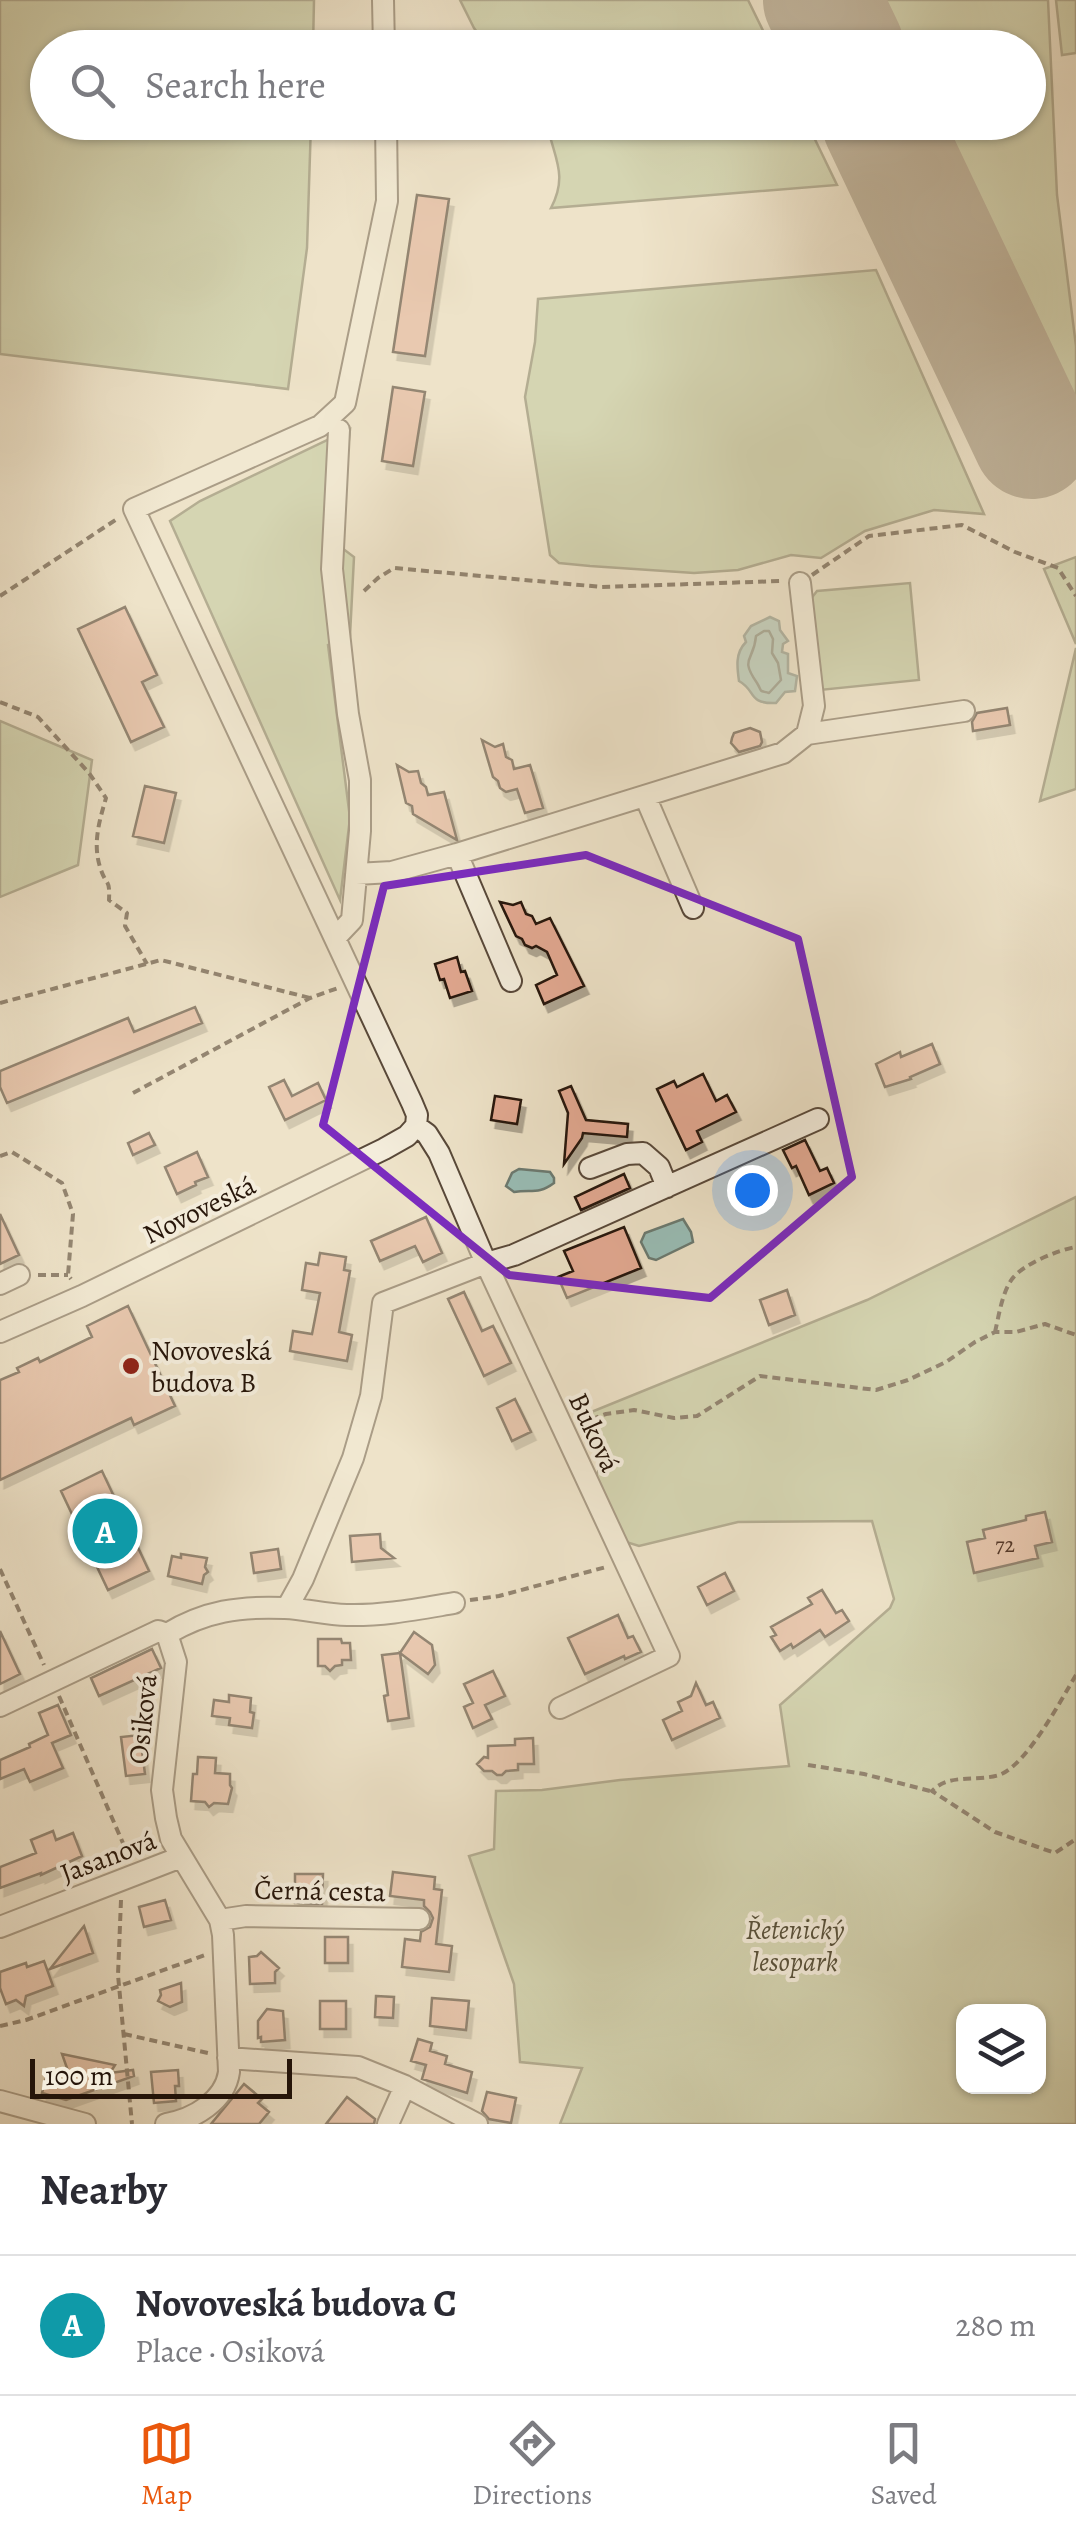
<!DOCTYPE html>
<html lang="en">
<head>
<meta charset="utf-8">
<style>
  body { margin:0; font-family:Alegreya,serif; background:#f7f7f7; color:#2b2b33 }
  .controls { position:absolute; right:30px; bottom:30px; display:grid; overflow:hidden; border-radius:20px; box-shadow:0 2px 8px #0004 }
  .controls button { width:90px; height:90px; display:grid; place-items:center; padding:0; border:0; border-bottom:2px solid #e1e1e2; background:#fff; color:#2b2b33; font:50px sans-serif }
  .scale { position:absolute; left:30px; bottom:25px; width:262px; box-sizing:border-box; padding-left:10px; border:5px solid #261509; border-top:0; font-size:28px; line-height:35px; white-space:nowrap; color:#261509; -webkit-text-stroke:8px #f4eddc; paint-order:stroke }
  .you { position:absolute; left:752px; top:1190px; width:35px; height:35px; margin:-25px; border:8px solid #fff; border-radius:50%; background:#1a73e8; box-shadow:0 0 0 15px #1a73e833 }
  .badge { display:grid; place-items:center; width:65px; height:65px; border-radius:50%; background:#ea580c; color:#fff; font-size:32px; font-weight:700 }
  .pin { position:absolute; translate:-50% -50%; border:5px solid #fff; box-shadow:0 2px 10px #0006 }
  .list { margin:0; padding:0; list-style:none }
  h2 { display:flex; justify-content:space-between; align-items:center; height:130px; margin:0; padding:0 40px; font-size:42px }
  h2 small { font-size:32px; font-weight:400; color:#7c7c81 }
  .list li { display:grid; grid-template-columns:65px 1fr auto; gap:30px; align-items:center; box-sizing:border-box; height:140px; padding:0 40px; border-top:2px solid #e1e1e2 }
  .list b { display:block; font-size:38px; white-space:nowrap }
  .list p { margin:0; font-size:32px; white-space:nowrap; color:#7c7c81 }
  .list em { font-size:32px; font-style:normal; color:#7c7c81 }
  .icon { flex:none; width:55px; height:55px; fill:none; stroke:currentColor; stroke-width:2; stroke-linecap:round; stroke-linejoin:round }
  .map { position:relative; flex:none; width:1076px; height:2124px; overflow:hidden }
  .search { position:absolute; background:#fff; box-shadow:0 2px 8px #0004; left:30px; right:30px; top:30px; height:110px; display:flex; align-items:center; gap:25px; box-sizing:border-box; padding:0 35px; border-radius:55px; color:#7c7c81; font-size:38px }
  .sheet { height:270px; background:#fff }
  nav { display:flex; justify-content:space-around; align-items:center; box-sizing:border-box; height:140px; border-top:2px solid #e1e1e2; background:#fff; font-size:28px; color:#7c7c81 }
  nav a { display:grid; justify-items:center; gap:5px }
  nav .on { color:#ea580c }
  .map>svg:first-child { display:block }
</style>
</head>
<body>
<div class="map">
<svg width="1076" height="2124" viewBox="0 0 1076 2124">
  <defs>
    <filter id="shadow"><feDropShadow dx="4.5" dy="8" stdDeviation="0" flood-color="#0004"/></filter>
  </defs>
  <rect width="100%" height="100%" fill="#eee3c9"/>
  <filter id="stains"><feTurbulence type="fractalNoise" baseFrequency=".002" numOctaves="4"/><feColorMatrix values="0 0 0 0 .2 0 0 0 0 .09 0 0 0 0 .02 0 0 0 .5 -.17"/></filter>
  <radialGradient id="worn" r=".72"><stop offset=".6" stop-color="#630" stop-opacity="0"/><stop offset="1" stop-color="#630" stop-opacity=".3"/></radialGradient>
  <path fill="#b7c498" stroke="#6e6c50" stroke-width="2.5" fill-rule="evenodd" d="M0 0H314L313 47 48 48V122L311 123 307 248 288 389 0 354Z
    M460 0H748L771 47H488L474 28Z
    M872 0H1048L1057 195 1076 346V426L930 123 1028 122V48L894 47Z
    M1056 0H1076V53L1062 55Z
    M547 123H807L837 185 551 208C569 174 553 157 547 123Z
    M876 270 984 514 934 510 865 531 821 558 791 555 738 570 694 573 590 566 559 563 550 555 525 397 535 342 538 299Z
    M350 429 338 545 354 557 350 636 328 645 350 818 340 900 170 521 200 501Z
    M1076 557V644L1044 569Z
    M910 583 919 680 820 690 810 600 817 591Z
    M1076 648V789L1040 801Z
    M0 721 92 760 78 865 0 897Z
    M1076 1197V2124H560L582 2068 520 2062 514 1984 469 1856 494 1849 496 1791 542 1790 620 1780 789 1766 780 1705 890 1608 894 1599 872 1521 738 1522 639 1546 623 1541 594 1479 601 1466 579 1417 867 1300ZM964 2012H1038V2086H964Z"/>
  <path fill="#99beb7" stroke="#6b7a71" stroke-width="2.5" d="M770 617 779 621 780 630 788 641 783 644 782 652 788 654V673L797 676 795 691 785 692 776 703C747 704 757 691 739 681 737 667 735 653 746 642L744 636 751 626Z
    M519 1169 550 1172 554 1178V1183C538 1195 531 1189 514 1192L506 1186 512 1173Z
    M683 1219 691 1232 693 1242 656 1260 649 1258 641 1242 645 1233Z"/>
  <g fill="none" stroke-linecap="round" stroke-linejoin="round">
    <path stroke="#606a60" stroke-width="2.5" d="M764 631H769L773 639 772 653 778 663 781 680 769 693C758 690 763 693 757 683 739 657 754 662 756 636Z"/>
    <path stroke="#8a7c69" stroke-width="118" d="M822 0 845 48
      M881 122 1032 440"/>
  </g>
  <path fill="#e3a992" stroke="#261509" stroke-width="2.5" filter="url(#shadow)" d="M417 195 449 199 425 356 393 352Z
    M393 387 425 392 413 466 382 461Z
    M125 607 157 675 142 682 164 727 131 742 78 629Z
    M1007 708 1010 725 973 731 972 722 977 713Z
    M750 728 760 732 762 742 760 746 739 752 731 743 732 738 734 733Z
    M482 740 495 747 503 744 506 757 512 760 514 769 530 765 543 808 525 813 517 789 506 792 500 788 498 781 493 777Z
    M397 765 409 772 418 771 421 783 426 787 428 795 444 792 457 840 413 814 412 806 406 803Z
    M145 786 176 793 164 843 133 836Z
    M500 902 513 905 521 902 526 914 532 916 536 924 550 918 584 986 544 1004 536 985 557 975 547 952 536 946 532 948 525 945 522 939 516 936Z
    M457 957 461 972 465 971 472 991 450 998 444 979 440 980 435 964Z
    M195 1007 202 1023 7 1103 0 1087V1071L128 1018 134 1032Z
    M932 1044 940 1064 910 1077 911 1079 885 1087 876 1064 900 1052 901 1057Z
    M703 1074 716 1101 727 1095 736 1112 697 1131 702 1142 686 1150 657 1089 674 1081 677 1087Z
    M284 1080 292 1096 318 1083 326 1100 285 1120 269 1087Z
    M571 1086 586 1120 628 1124 627 1137 583 1133 582 1138 564 1164 568 1113 559 1091Z
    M495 1096 521 1100 517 1124 491 1120Z
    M149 1133 155 1145 133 1155 128 1143Z
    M805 1140 820 1171 827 1168 834 1183 809 1195 796 1166 792 1168 783 1150Z
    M197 1152 208 1177 195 1182 196 1185 177 1194 165 1167Z
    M624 1174 630 1188 581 1210 575 1197Z
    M0 1214 19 1255 0 1264Z
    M426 1217 442 1253 423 1262 415 1246 380 1261 371 1241Z
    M624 1227 641 1268 567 1298 558 1277 573 1271 564 1251Z
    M320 1253 346 1257 344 1270 350 1271 339 1332 352 1335 347 1361 290 1351 293 1331 312 1334 320 1293 302 1290 306 1263 318 1265Z
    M787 1290 795 1315 769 1325 760 1300Z
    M464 1292 482 1331 493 1326 511 1363 484 1376 448 1299Z
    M128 1306 175 1406 134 1425 131 1418 0 1480V1380L19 1372 17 1368 38 1358 40 1362 92 1337 87 1326Z
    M515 1399 531 1432 512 1441 497 1408Z
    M102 1471 149 1571 108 1590 61 1491Z
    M1045 1512 1052 1542 1035 1546 1038 1558 974 1573 967 1542 985 1538 983 1530 1026 1520V1516Z
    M380 1534 381 1548 394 1558 352 1562 350 1536Z
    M278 1549 281 1569 254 1573 251 1553Z
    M181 1554 207 1558 205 1567 208 1572 204 1575 202 1584 168 1576 172 1556 181 1558Z
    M725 1573 734 1591 707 1605 698 1587Z
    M822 1590 836 1613 842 1610 849 1621 825 1637 820 1630 793 1648 791 1644 780 1651 771 1637 776 1635 771 1627 812 1604 808 1598Z
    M618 1615 628 1638 633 1636 641 1652 625 1659 624 1656 585 1674 568 1638Z
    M0 1631 20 1674 0 1684Z
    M414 1632 432 1645 435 1665 428 1674 400 1653 409 1718 388 1721 384 1696 388 1695 382 1655 400 1653Z
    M318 1639H341L342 1643H350L351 1660H342V1665L335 1666 330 1671 325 1666H318Z
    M152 1649 161 1668 99 1696 91 1678Z
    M493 1671 505 1696 485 1705 492 1719 473 1728 464 1707 473 1703 464 1684Z
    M696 1683 706 1705 713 1702 720 1718 672 1740 663 1720 682 1711 678 1702 691 1696Z
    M229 1695 251 1698 250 1712 254 1713 252 1728 229 1725 230 1718 212 1716 214 1700 229 1702Z
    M58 1705 71 1735 52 1743 63 1768 30 1782 24 1769 0 1779V1760L30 1747 29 1744 48 1735 39 1713Z
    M140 1735 145 1774 126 1776 121 1737Z
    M533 1738 534 1764H518V1770L506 1771 502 1775H497L492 1771H484L477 1764 484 1757 488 1758V1746L515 1745V1739Z
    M198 1757 216 1758 215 1773 230 1774V1785L232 1788 228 1804 214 1803 209 1807 205 1802 191 1801 193 1774H197Z
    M53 1831 56 1840 73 1833 82 1856 41 1875V1873L0 1888V1867L36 1853 31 1840Z
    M393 1872 435 1877 434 1889 442 1890 436 1944 452 1946 449 1972 402 1967 405 1939 420 1941 421 1932 430 1927 433 1918 430 1912 424 1906V1900L390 1896Z
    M295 1874H323L322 1904 295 1903Z
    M165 1900 171 1920 144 1927 139 1907Z
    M84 1926 93 1953 50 1969Z
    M325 1937H348V1963H325Z
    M261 1952 279 1968 275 1972V1983L250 1984 249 1957 257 1956Z
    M44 1961 53 1986 26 1996 24 2006 16 2000 6 2004 0 1988V1972L26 1963 27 1967Z
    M181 1983 182 2002 170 2007 158 2001 161 1995 160 1990Z
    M376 1996 394 1997 393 2018 375 2017Z
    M432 1998 469 2001 466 2030 430 2026Z
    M320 2001H346V2029H320Z
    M267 2009 283 2011 285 2040 261 2042V2037L258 2038V2021Z
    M418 2039 432 2043 430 2051 447 2056 445 2064 472 2072 467 2093 422 2079 426 2065 411 2061Z
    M62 2054 115 2065 110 2073 133 2070 134 2076 66 2100 42 2093 46 2078 73 2085Z
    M178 2070 179 2086H175L176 2101 154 2103 151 2072Z
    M244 2084 262 2099 258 2103 269 2112 259 2124H211Z
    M487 2092 516 2098 511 2123 489 2119 482 2111Z
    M347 2097 375 2119 374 2124H326Z"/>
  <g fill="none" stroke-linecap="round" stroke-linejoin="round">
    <g stroke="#584839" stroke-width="24">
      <path id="minor" d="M383 0 384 48
        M386 122 387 201 345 403 320 426 134 509 412 1103 417 1115 416 1126
        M807 734 964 711
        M645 796 693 908
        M457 854 511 981
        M356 874 392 872 457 854 783 753 807 734 814 706 800 583
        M335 938 352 920 360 831V780L348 714 332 569 339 430
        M416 1126 427 1134 439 1153 486 1263 669 1656 560 1708
        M590 1168 627 1154 643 1153 659 1167 667 1187
        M0 1284 19 1275
        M0 1332 82 1296 384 1149 407 1136 416 1126
        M287 1608 303 1579 353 1458 371 1396 383 1303 486 1263 514 1255 818 1119
        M167 1634C205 1611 240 1606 285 1608 306 1609 326 1615 347 1615 383 1616 418 1609 454 1603
        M0 1706 158 1631 167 1634
        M220 1920 246 1916 419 1919
        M0 1927 181 1857
        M228 2058 358 2067 405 2086 477 2124
        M0 2101 85 2124
        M166 2124C194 2119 225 2101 229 2072L223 1935 220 1920 171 1839 166 1818 162 1790 176 1662 167 1634
        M388 2124 405 2086"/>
    </g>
    <path stroke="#261509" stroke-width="4" stroke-dasharray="8 5" stroke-linecap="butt" d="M812 575 869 536 962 525 1015 552 1058 568 1076 596
      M364 591 378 578 394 568 602 587 781 581
      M0 596 117 519
      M0 702 38 717 89 773 106 798C99 822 92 845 101 870 107 887 110 878 109 900L127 913 125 926 147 964
      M0 1003 161 960 310 998
      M133 1093 310 998 338 988
      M0 1156 12 1152 62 1183 73 1214 68 1275 71 1279
      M38 1275H68
      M995 1332C999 1315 1002 1293 1012 1279 1023 1264 1058 1250 1076 1247
      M579 1424 606 1414 634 1410 674 1418 697 1416 760 1376 876 1390 908 1380 946 1362 975 1342 995 1332H1016L1045 1324 1076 1335
      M0 1569 44 1665
      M470 1600 499 1596 606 1567
      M1076 1675C1061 1700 1026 1766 999 1775 976 1782 949 1773 932 1791L995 1832 1055 1853 1076 1839
      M59 1696 129 1857
      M808 1765 864 1774 930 1791
      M121 1900 118 1975 132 2124
      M0 2026 26 2020 205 1955
      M124 2034 212 2054"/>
    <use href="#minor" stroke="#f4eddc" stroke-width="20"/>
  </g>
  <path d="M0 0H1076V2124H0ZM586 855 798 939 852 1177 710 1298 509 1275 323 1125 384 886Z" fill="#eee3c9" fill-opacity=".55" fill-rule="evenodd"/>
  <path fill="none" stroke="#7b2cbf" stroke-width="8" stroke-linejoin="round" d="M586 855 798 939 852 1177 710 1298 509 1275 323 1125 384 886Z"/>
  <circle fill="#8f2418" stroke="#f4eddc" stroke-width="4" cx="131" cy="1366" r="10"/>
  <g text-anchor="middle" stroke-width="8" stroke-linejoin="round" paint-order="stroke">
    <g font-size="22" fill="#553a2b">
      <text x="1005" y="1552">72</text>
    </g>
    <g font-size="28" fill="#261509" stroke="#f4eddc">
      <text transform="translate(199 1209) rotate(-26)" y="10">Novoveská</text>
      <text transform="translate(595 1432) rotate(65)" y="10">Buková</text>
      <text transform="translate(142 1719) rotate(-84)" y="10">Osiková</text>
      <text transform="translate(108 1856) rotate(-21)" y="10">Jasanová</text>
      <text transform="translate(320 1890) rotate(1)" y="10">Černá cesta</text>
    </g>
    <g font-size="28" fill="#261509" stroke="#f4eddc" text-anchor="start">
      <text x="151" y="1360">Novoveská<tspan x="151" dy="32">budova B</tspan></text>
    </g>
    <g font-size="28" font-style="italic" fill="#59523b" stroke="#f4eddc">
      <text x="795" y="1939">Řetenický<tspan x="795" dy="32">lesopark</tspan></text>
    </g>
  </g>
  <rect width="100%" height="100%" filter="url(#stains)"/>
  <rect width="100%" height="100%" fill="url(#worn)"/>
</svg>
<div class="controls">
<button><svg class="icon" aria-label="layers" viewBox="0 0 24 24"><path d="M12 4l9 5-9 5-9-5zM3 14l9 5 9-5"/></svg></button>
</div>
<div class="scale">100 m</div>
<div class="you"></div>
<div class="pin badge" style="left:105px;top:1531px;background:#0f9aa8">A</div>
<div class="search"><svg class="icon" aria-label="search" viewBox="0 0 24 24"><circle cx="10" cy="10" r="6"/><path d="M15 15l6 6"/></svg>Search here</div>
</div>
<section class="sheet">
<h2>Nearby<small></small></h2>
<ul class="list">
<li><span class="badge" style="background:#0f9aa8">A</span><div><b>Novoveská budova C</b><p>Place · Osiková</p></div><em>280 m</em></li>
</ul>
</section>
<nav>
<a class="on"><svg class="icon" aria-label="map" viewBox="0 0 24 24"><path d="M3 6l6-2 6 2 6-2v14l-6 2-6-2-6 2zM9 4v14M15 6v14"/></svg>Map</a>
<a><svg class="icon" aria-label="directions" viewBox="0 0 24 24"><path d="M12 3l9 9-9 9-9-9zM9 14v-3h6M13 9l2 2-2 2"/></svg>Directions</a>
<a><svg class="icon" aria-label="saved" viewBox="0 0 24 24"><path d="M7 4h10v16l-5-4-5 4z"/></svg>Saved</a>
</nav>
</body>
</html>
